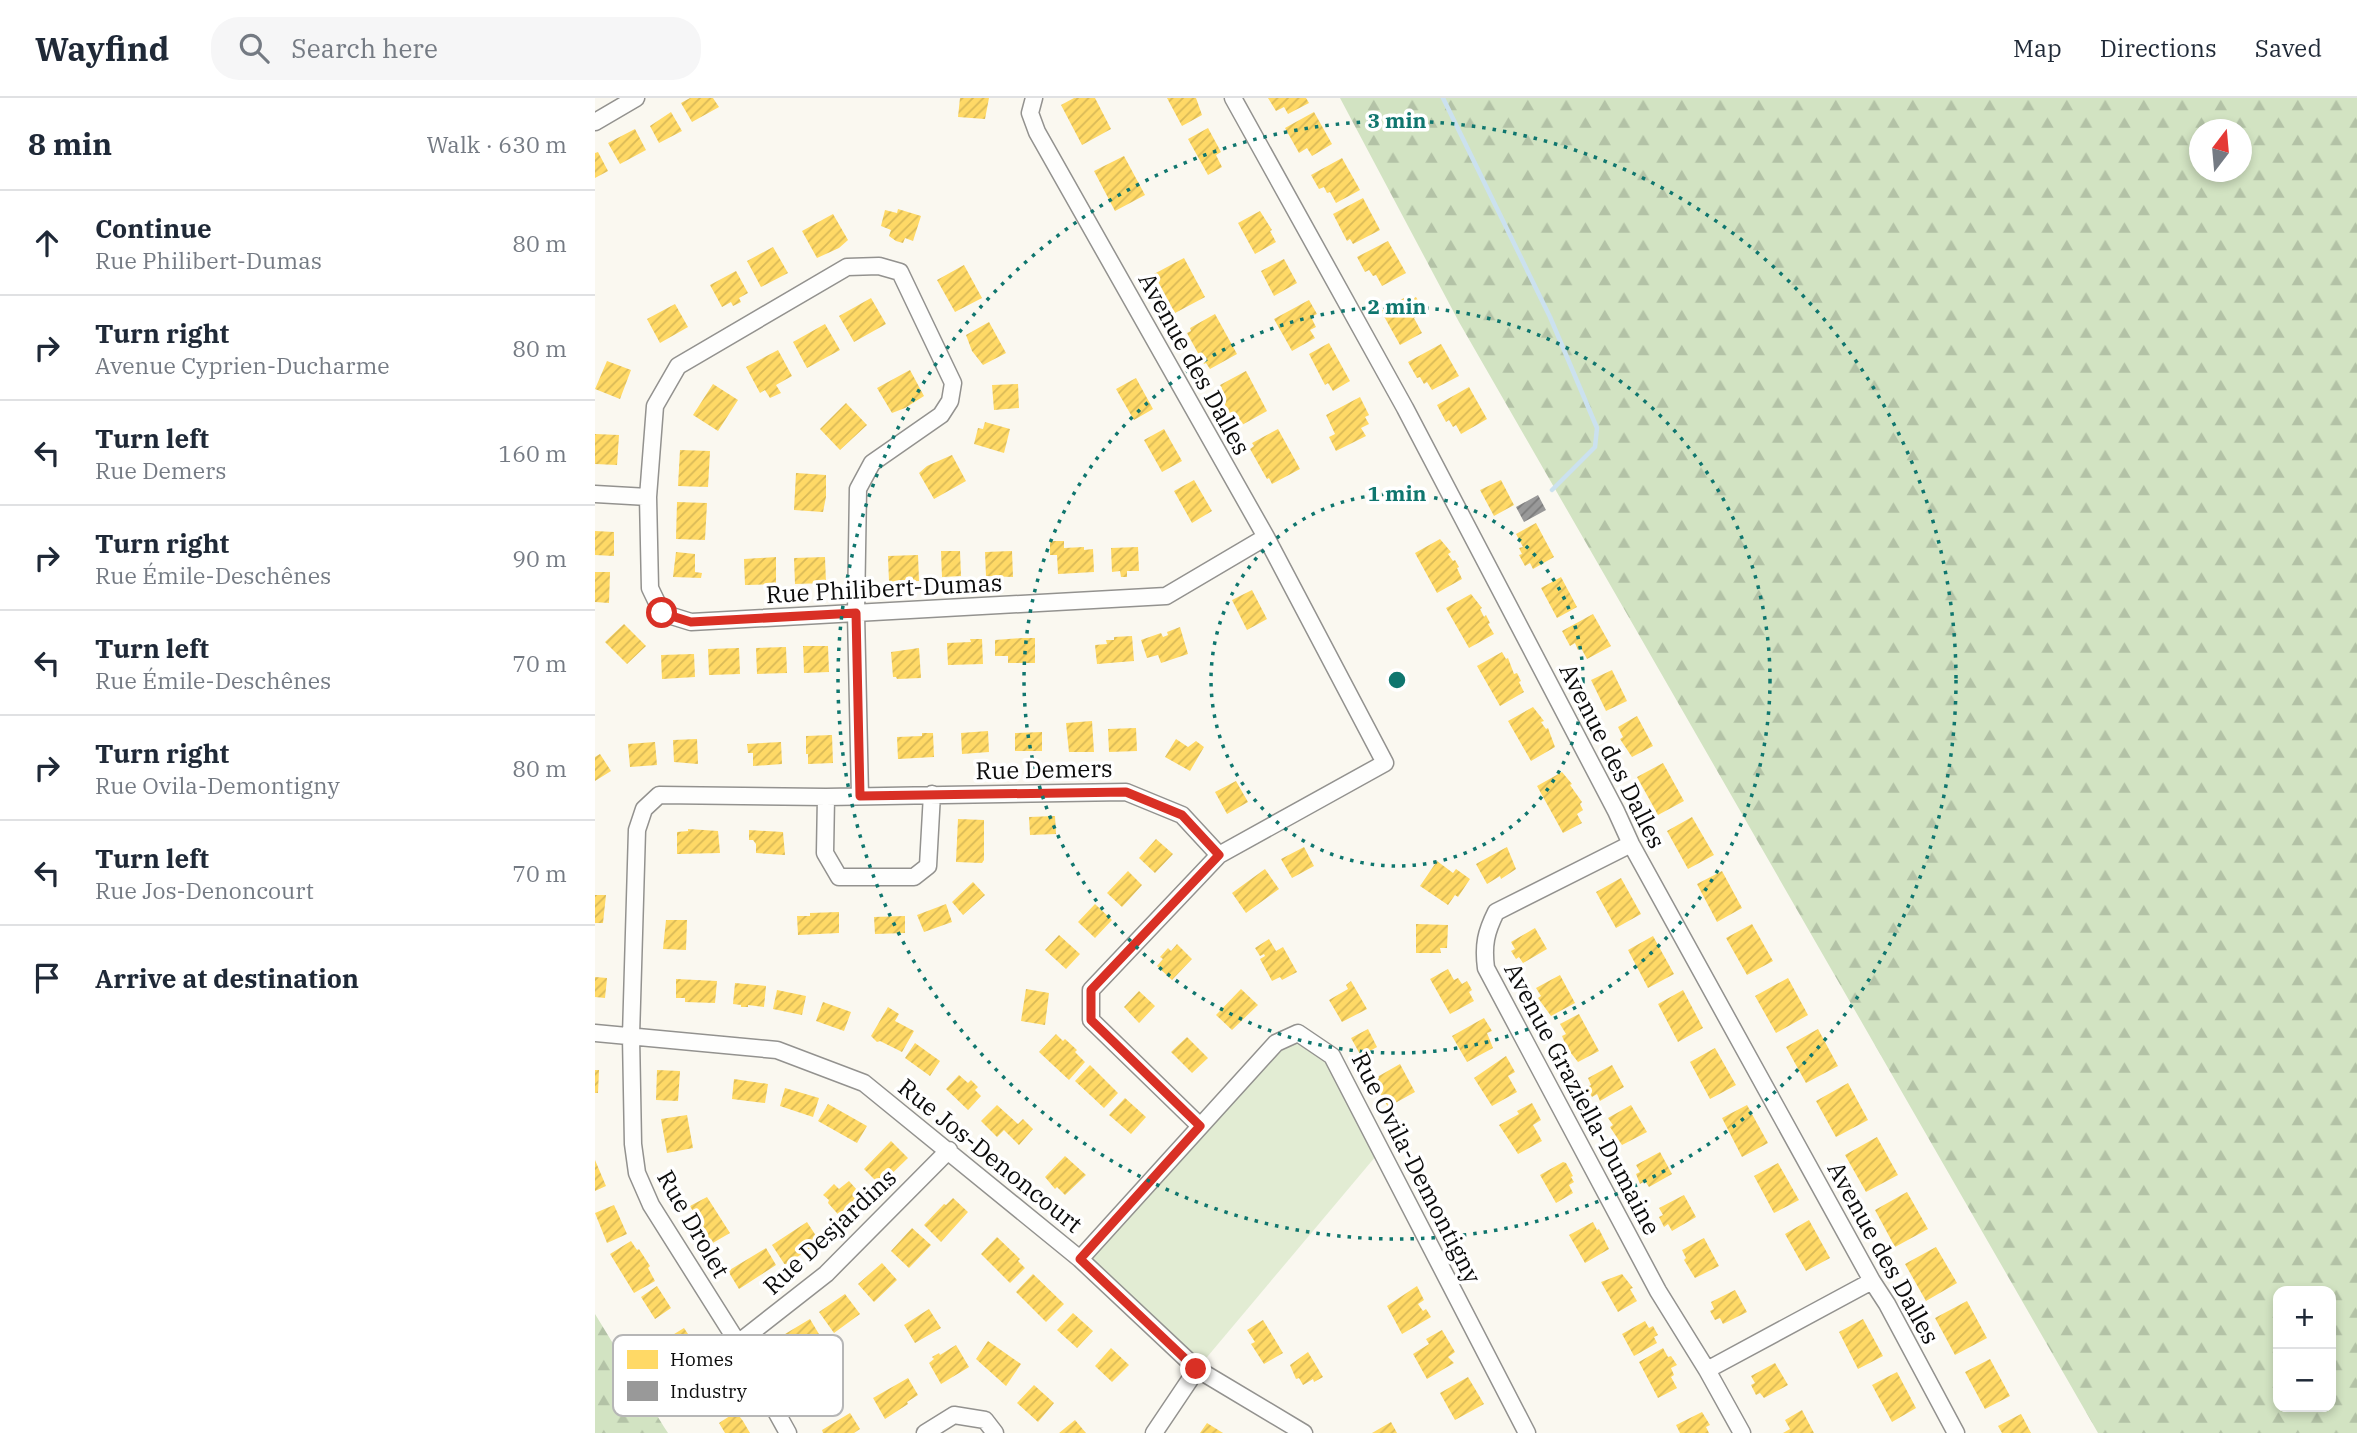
<!DOCTYPE html>
<html lang="en">
<head>
<meta charset="utf-8">
<style>
  body { margin:0; font-family:"IBM Plex Serif",serif; background:#f6f6f7; color:#1f2937 }
  .controls { position:absolute; right:21px; bottom:21px; display:grid; overflow:hidden; border-radius:14px; box-shadow:0 4px 10px #0003 }
  .controls button { width:63px; height:63px; display:grid; place-items:center; padding:0; border:0; border-bottom:2px solid #e0e1e3; background:#fff; color:#1f2937; font:35px sans-serif }
  .compass { position:absolute; left:1594px; top:21px; width:63px; height:63px; border-radius:50%; background:#fff; box-shadow:0 4px 10px #0003; rotate:16deg }
  .stop { position:absolute; width:21px; height:21px; margin:-16px; border:5px solid #d93025; border-radius:50%; background:#fff }
  .stop.end { background:#d93025; border-color:#fff; box-shadow:0 2px 7px #0008 }
  .list { margin:0; padding:0; list-style:none }
  h2 { display:flex; justify-content:space-between; align-items:center; height:91px; margin:0; padding:0 28px; font-size:30px }
  h2 small { font-size:23px; font-weight:400; color:#747a83 }
  .list li { display:grid; grid-template-columns:46px 1fr auto; gap:21px; align-items:center; box-sizing:border-box; height:105px; padding:0 28px; border-top:2px solid #e0e1e3 }
  .list b { display:block; font-size:26px; white-space:nowrap }
  .list p { margin:0; font-size:23px; white-space:nowrap; color:#747a83 }
  .list em { font-size:23px; font-style:normal; color:#747a83 }
  .icon { flex:none; width:38px; height:38px; fill:none; stroke:currentColor; stroke-width:2; stroke-linecap:round; stroke-linejoin:round }
  .map { position:relative; flex:none; width:1762px; height:1335px; overflow:hidden }
  header { display:flex; align-items:center; gap:42px; box-sizing:border-box; height:98px; padding:0 35px; background:#fff; border-bottom:2px solid #e0e1e3 }
  header strong { font-size:33px }
  nav { display:flex; gap:38px; margin-inline-start:auto; font-size:24px }
  .search { width:490px; height:63px; background:#f6f6f7; display:flex; align-items:center; gap:18px; box-sizing:border-box; padding:0 24px; border-radius:28px; color:#747a83; font-size:26px }
  main { display:flex }
  aside { flex:1; background:#fff }
  .map>svg:first-child { display:block }
</style>
</head>
<body>
<header>
<strong>Wayfind</strong>
<div class="search"><svg class="icon" aria-label="search" viewBox="0 0 24 24"><circle cx="10" cy="10" r="6"/><path d="M15 15l6 6"/></svg>Search here</div>
<nav><a>Map</a><a>Directions</a><a>Saved</a></nav>
</header>
<main>
<aside>
<h2>8 min<small>Walk · 630 m</small></h2>
<ul class="list">
<li><svg class="icon" aria-label="ahead" viewBox="0 0 24 24"><path d="M12 20V5M6 11l6-6 6 6"/></svg><div><b>Continue</b><p>Rue Philibert-Dumas</p></div><em>80 m</em></li>
<li><svg class="icon" aria-label="right" viewBox="0 0 24 24"><path d="M7 20v-9h11M14 6l5 5-5 5"/></svg><div><b>Turn right</b><p>Avenue Cyprien-Ducharme</p></div><em>80 m</em></li>
<li><svg class="icon" aria-label="left" viewBox="0 0 24 24"><path d="M17 20v-9H6M10 6l-5 5 5 5"/></svg><div><b>Turn left</b><p>Rue Demers</p></div><em>160 m</em></li>
<li><svg class="icon" aria-label="right" viewBox="0 0 24 24"><path d="M7 20v-9h11M14 6l5 5-5 5"/></svg><div><b>Turn right</b><p>Rue Émile-Deschênes</p></div><em>90 m</em></li>
<li><svg class="icon" aria-label="left" viewBox="0 0 24 24"><path d="M17 20v-9H6M10 6l-5 5 5 5"/></svg><div><b>Turn left</b><p>Rue Émile-Deschênes</p></div><em>70 m</em></li>
<li><svg class="icon" aria-label="right" viewBox="0 0 24 24"><path d="M7 20v-9h11M14 6l5 5-5 5"/></svg><div><b>Turn right</b><p>Rue Ovila-Demontigny</p></div><em>80 m</em></li>
<li><svg class="icon" aria-label="left" viewBox="0 0 24 24"><path d="M17 20v-9H6M10 6l-5 5 5 5"/></svg><div><b>Turn left</b><p>Rue Jos-Denoncourt</p></div><em>70 m</em></li>
<li><svg class="icon" aria-label="arrive" viewBox="0 0 24 24"><path d="M6 21V4h12l-3 4 3 4H6"/></svg><div><b>Arrive at destination</b></div></li>
</ul>
</aside>
<div class="map">
<svg width="1762" height="1335" viewBox="0 0 1762 1335">
  <defs>
    <pattern id="forest-firs" width="22" height="20" patternUnits="userSpaceOnUse" patternTransform="scale(1.75)"><rect width="22" height="20" fill="#d2e3c2"/><path d="M5 1l3.5 6h-7zM16 11l3.5 6h-7z" fill="#b3c2a6"/></pattern>
    <pattern id="homes-hatch" width="6" height="6" patternUnits="userSpaceOnUse" patternTransform="scale(1.75)"><rect width="6" height="6" fill="#ffd966"/><path d="M-1 1l2-2M0 6l6-6M5 7l2-2" fill="none" stroke="#d9b957"/></pattern>
    <pattern id="industry-hatch" width="6" height="6" patternUnits="userSpaceOnUse" patternTransform="scale(1.75)"><rect width="6" height="6" fill="#999"/><path d="M-1 1l2-2M0 6l6-6M5 7l2-2" fill="none" stroke="#7b7b7b"/></pattern>
  </defs>
  <rect width="100%" height="100%" fill="#faf8f0"/>
  <path fill="#e2ecd3" d="M703 935 737 958 786 1052 602 1271 485 1161 681 945Z"/>
  <path fill="url(#forest-firs)" fill-rule="evenodd" d="M745 0H1762V1335H1503L864 224ZM1604 32H1646V74H1604ZM1683 1193H1736V1309H1683Z
    M0 1216 69 1329 73 1335H0Z"/>
  <path fill="url(#homes-hatch)" d="M95 0H118L124 9 97 24 86 5Z
    M365 0H394L390 21 363 19Z
    M479 0H500L516 31 487 47 466 7Z
    M572 0H601L607 17 587 28Z
    M673 0H711L714 5 693 16 689 9 681 13Z
    M76 14 87 33 64 45 55 28Z
    M719 14 737 46 717 58 712 50 704 55 690 30Z
    M613 30 626 54 621 57 627 69 613 77 593 41Z
    M40 31 51 52 25 66 13 45Z
    M3 54 13 73 0 80V55Z
    M529 58 550 97 520 113 499 73Z
    M747 60 765 92 741 105 735 94 732 95 729 89 724 91 716 77Z
    M768 100 785 132 758 146 755 141 752 143 738 116Z
    M303 111 326 118 318 143 310 140 308 145 301 143 294 138 296 132 286 128 290 112 302 115Z
    M665 113 677 132 675 133 681 144 660 156 643 125Z
    M238 116 253 142 244 150 222 160 207 133Z
    M793 143 811 175 787 188 781 177 778 178 774 172 770 174 762 159Z
    M178 149 193 175 166 189 152 163Z
    M589 160 610 199 580 215 559 176Z
    M689 161 702 185 679 198 666 173Z
    M369 167 387 200 360 214 342 182Z
    M141 173 153 195 144 200 146 204 138 208 136 204 127 209 115 187Z
    M821 199 830 214 819 220 827 235 805 247 786 213 809 200 812 205Z
    M276 200 291 226 259 244 244 218Z
    M714 202 722 216 716 219 721 229 715 232 720 240 697 253 679 221Z
    M80 206 93 229 65 245 52 221Z
    M620 216 642 256 615 271 611 265 609 266 592 235 596 233 595 230Z
    M394 224 411 255 388 267 377 253 371 237Z
    M230 226 245 252 212 270 198 244Z
    M734 245 755 283 738 293 733 285 730 287 714 256Z
    M846 246 864 278 837 292 832 284 829 286 825 279 822 280 813 264Z
    M183 252 197 278 181 287 186 295 175 300 170 292 165 295 151 269Z
    M12 263 36 272 25 301 0 291Z
    M315 272 329 298 310 310 297 315 282 290Z
    M651 273 672 313 645 328 641 322 639 323 622 293 627 290 625 287Z
    M541 280 558 311 539 322 521 291Z
    M118 286 143 302 123 333 98 317Z
    M423 286 424 310 399 312 397 287Z
    M874 289 892 321 866 336 861 327 858 329 854 322 851 324 842 307Z
    M765 299 774 317 770 319 774 326 766 330 771 338 741 353 734 339 740 336 731 317Z
    M251 305 272 327 245 352 225 331Z
    M390 324 415 331 409 355 379 346 383 330 388 331Z
    M569 331 587 363 567 374 549 342Z
    M683 331 705 371 677 386 674 380 672 381 655 351 659 348 657 345Z
    M0 336 24 337 22 367 0 366Z
    M85 352 115 353 113 389 83 388Z
    M357 357 371 383 339 401 324 375 332 368Z
    M201 375 231 377V399L228 414 199 412Z
    M599 382 617 413 597 425 579 393Z
    M906 382 919 407 899 418 885 392Z
    M82 404 112 405 110 442 81 441Z
    M941 425 959 459 938 471 935 465 930 468 924 457 927 456 924 450 928 449 921 436Z
    M0 433 19 434V458L0 457Z
    M845 441 856 454 853 456 858 463 860 462 864 469 862 470 867 481 842 495 820 455Z
    M455 443H469V450L489 449V452L498 451 499 474 463 476 462 457H455Z
    M543 449 544 473H532V479H526L525 473 517 474 516 450Z
    M346 453H365L366 478 347 479Z
    M417 453 418 479 391 478 390 454Z
    M81 454 100 456V474L107 475 106 480 78 479Z
    M323 457 324 483 294 484 293 458Z
    M181 459V486L150 487 149 461Z
    M230 459 231 485 200 486 199 460Z
    M0 474H15L14 505 0 504Z
    M966 479 982 509 962 520 946 490Z
    M657 492 672 521 652 532 637 502Z
    M876 496 887 510 885 511 889 519 891 517 895 525 893 526 899 536 874 550 851 510Z
    M998 516 1016 548 992 561 986 550 983 552 980 545 975 548 967 533Z
    M29 526 51 548 32 566 10 544Z
    M585 529 593 556 566 565 563 557 552 560 546 542 566 535 568 539 573 537 572 534Z
    M537 538 539 563 502 566 500 547 512 546 511 542H519V539Z
    M427 540H440V565H413V558H400V542Z
    M375 541H387L388 566 353 567 352 545 376 544Z
    M208 548H233L234 574 209 575Z
    M191 549 192 575 162 576 161 550Z
    M144 550 145 576 114 577 113 551Z
    M324 550 326 580 302 581 301 579H298L296 554Z
    M907 554 911 561 913 560 919 576 922 575 926 583 924 584 929 594 905 608 882 568Z
    M99 556 100 579 67 581 66 557Z
    M1017 572 1032 603 1011 613 996 582Z
    M938 609 949 623 946 624 951 631 953 630 960 649 936 663 913 623Z
    M1042 618 1058 648 1037 659 1025 641 1028 639 1023 629Z
    M497 623 499 654H474L471 625Z
    M541 630 542 653 514 654 513 631Z
    M393 633 394 654 367 656 366 635Z
    M447 634V653H420V635Z
    M327 635H338L339 659 303 661 302 639 327 638Z
    M237 637 238 665 213 666V656H211V638Z
    M102 641 103 666 79 664 78 642Z
    M581 641 593 649 601 643 609 649 595 673 570 659Z
    M60 644 62 667 35 669 33 646Z
    M186 644 187 666 158 668V655H153L152 646Z
    M5 656 16 673 0 683V659Z
    M1068 665 1089 703 1063 717 1042 679Z
    M967 674 977 686 975 687 987 704 985 706 988 712 982 716 987 725 968 735 942 688Z
    M641 683 653 704 632 716 620 694Z
    M460 718 461 736 435 737 434 719Z
    M1097 719 1119 757 1093 771 1072 733Z
    M363 721 389 722V762L387 765 361 764Z
    M93 731 123 733 125 755 82 756V734L93 733Z
    M154 732 188 734 190 757 161 755V746L158 742H154Z
    M561 741 578 756 560 775 544 760Z
    M709 749 719 768 697 780 686 761Z
    M912 749 921 771 906 781 905 778 892 786 881 766Z
    M842 763 858 775 861 771 875 781 863 799 860 797 853 807 825 788Z
    M670 771 684 791 651 815 637 795Z
    M533 773 547 787 527 809 512 795Z
    M1127 773 1147 810 1122 824 1102 786Z
    M1026 780 1046 816 1021 830 1001 794Z
    M378 784 390 797 368 817 357 804Z
    M0 797H11L8 825H0Z
    M351 806 357 824 329 834 322 817Z
    M500 806 517 822 500 840 483 824Z
    M244 814V835L203 837 202 818H215V815Z
    M310 818V835L280 836 279 819Z
    M71 822H92L91 852 68 851Z
    M821 826 853 827 852 850H845L846 855H821Z
    M1157 826 1178 863 1152 877 1131 840Z
    M940 830 952 851 928 865 924 859 921 861 916 853 920 851 916 844Z
    M464 837 485 856 471 871 450 852Z
    M1058 838 1079 876 1053 890 1033 852Z
    M674 841 681 853 688 849 702 874 687 882 685 879 677 883 665 861 670 858 669 856 665 858 660 850Z
    M582 846 597 861 577 882 562 868 568 861 565 859 573 850 576 853Z
    M853 871 859 882 863 880 867 886 872 883 877 892 874 894 879 903 855 916 835 881Z
    M965 877 980 905 956 918 943 900 946 898 941 890Z
    M0 879 12 880 10 900 0 899Z
    M1193 880 1213 917 1181 935 1160 898Z
    M81 881 122 883 120 905 90 904V900H81Z
    M756 883 772 911 747 924 734 902 753 891 751 887Z
    M140 885 171 888 169 909 153 907V909H146V907L138 906Z
    M431 891 454 895 450 927 426 923Z
    M646 891 663 907 637 932 621 917Z
    M182 892 211 898 207 917 178 911Z
    M1088 892 1108 930 1083 944 1063 906Z
    M544 893 560 908 544 925 529 909Z
    M228 904 256 914 249 933 221 923Z
    M293 909 304 916 300 923 319 933 307 954 285 943 282 944 276 938Z
    M984 916 1004 953 983 964 972 950 967 938 971 936 965 926Z
    M889 920 897 933 892 935 898 950 872 964 857 938Z
    M773 931 782 949 766 958 756 940Z
    M1223 931 1243 968 1211 985 1191 949Z
    M461 936 468 943 470 941 482 952 480 954 490 964 474 982 444 954Z
    M592 939 613 960 597 975 576 954Z
    M320 945 345 963 335 978 310 960Z
    M1120 950 1141 987 1115 1001 1095 964Z
    M911 958 920 974 913 978 922 994 897 1008 879 980Z
    M805 966 820 994 793 1009 777 982Z
    M495 967 523 995 509 1010 480 983Z
    M1017 967 1029 989 1005 1003 1002 996 997 999 992 989 996 987 993 980Z
    M0 972H4L3 995H0Z
    M62 972 85 973 83 1003 61 1002Z
    M364 977 373 985 376 982 383 989 380 992 386 998 373 1012 351 991Z
    M139 981 173 986 170 1005 137 1001Z
    M1253 985 1273 1022 1241 1039 1221 1003Z
    M190 990 224 1000 218 1019 185 1008Z
    M530 1000 551 1019 536 1036 514 1017Z
    M937 1005 946 1022 938 1027 947 1043 923 1056 904 1027 924 1016 922 1013Z
    M233 1006 272 1028 262 1045 223 1023Z
    M402 1007 423 1026 428 1021 438 1031 424 1047 409 1032 402 1039 386 1023Z
    M1036 1007 1052 1034 1027 1047 1015 1029 1018 1027 1013 1020Z
    M1152 1007 1173 1045 1147 1059 1127 1020Z
    M92 1017 98 1050 72 1055 66 1021Z
    M1282 1039 1303 1077 1271 1094 1250 1057Z
    M296 1043 313 1060 285 1087 269 1071Z
    M1065 1054 1077 1076 1054 1089 1050 1083 1045 1086 1041 1076 1045 1074 1041 1067Z
    M470 1058 491 1077 470 1097 462 1089 460 1091 450 1079Z
    M0 1062 11 1088 0 1093Z
    M968 1064 971 1065 978 1078 976 1079 979 1084 974 1087 978 1095 961 1105 945 1077Z
    M1183 1065 1204 1102 1179 1115 1159 1078Z
    M254 1083 271 1102 249 1123 233 1105 234 1102 228 1097 239 1086 244 1091Z
    M1312 1094 1333 1131 1300 1149 1280 1112Z
    M1089 1097 1101 1119 1077 1133 1073 1126 1069 1129 1064 1119 1068 1117 1064 1110Z
    M112 1099 135 1135 116 1146 95 1108Z
    M358 1100 373 1114 346 1144 329 1127 349 1106 351 1107Z
    M19 1107 32 1136 12 1145 0 1115Z
    M1214 1122 1235 1160 1211 1173 1190 1136Z
    M212 1124 225 1144 190 1167 177 1147Z
    M998 1124 1002 1132 1004 1131 1014 1151 990 1165 974 1137Z
    M317 1130 336 1147 314 1170 296 1153Z
    M402 1139 425 1161 423 1163 430 1170 415 1185 386 1156Z
    M1109 1140 1124 1168 1100 1180 1089 1162 1091 1160 1087 1152Z
    M36 1143 42 1152 44 1151 55 1168 53 1170 60 1183 39 1195 15 1156Z
    M1341 1149 1362 1185 1331 1203 1310 1166Z
    M171 1150 181 1167 144 1191 133 1173Z
    M287 1165 302 1182 279 1204 263 1186Z
    M438 1176 469 1206 451 1224 421 1194Z
    M1027 1176 1038 1190 1035 1191 1042 1203 1023 1214 1006 1184Z
    M62 1188 76 1210 60 1221 46 1199Z
    M822 1188 829 1202 823 1206 828 1213 831 1211 836 1219 807 1236 792 1208Z
    M1140 1192 1152 1214 1128 1226 1125 1220 1120 1222 1115 1213 1119 1211 1116 1204Z
    M250 1196 265 1216 239 1235 224 1214Z
    M1372 1203 1392 1240 1360 1257 1340 1220Z
    M334 1211 346 1230 320 1245 309 1227Z
    M478 1215 498 1233 482 1250 462 1232Z
    M215 1221 231 1248 214 1258 208 1248 184 1262 175 1245Z
    M1268 1221 1288 1258 1263 1271 1244 1234Z
    M668 1222 688 1255 669 1266 656 1246 660 1244 652 1232Z
    M1050 1223 1054 1230 1058 1228 1063 1237 1059 1239 1062 1245 1039 1258 1027 1236Z
    M89 1230 103 1251 85 1263 71 1241Z
    M847 1232 860 1254 853 1259 859 1265 832 1281 818 1256 834 1246 831 1241Z
    M393 1243 426 1266 411 1288 381 1261Z
    M361 1247 374 1269 346 1286 334 1265 339 1261 337 1259 344 1255 345 1257Z
    M516 1250 534 1267 517 1284 500 1268Z
    M1068 1250 1073 1259 1076 1258 1082 1267 1076 1270 1079 1277 1076 1279 1082 1290 1063 1300 1044 1264Z
    M713 1254 728 1279 719 1284 718 1281 708 1287 704 1280 701 1281 695 1267Z
    M1395 1261 1415 1298 1390 1311 1370 1274Z
    M1180 1265 1193 1287 1169 1300 1165 1295 1161 1297 1156 1287 1160 1285 1156 1278Z
    M1302 1274 1321 1310 1297 1324 1277 1287Z
    M873 1279 889 1306 860 1322 845 1295Z
    M313 1280 323 1297 312 1304 313 1306 290 1321 278 1300Z
    M439 1287 459 1305 443 1324 422 1305Z
    M1207 1312 1219 1335H1188L1195 1331 1190 1322Z
    M141 1314 148 1323 155 1335H130L124 1325Z
    M1107 1314 1115 1327 1111 1329 1114 1335H1085L1081 1327Z
    M255 1315 265 1331 259 1335H228L227 1332Z
    M1426 1316 1436 1335H1407L1403 1328Z
    M480 1322 491 1335H464Z
    M796 1324 802 1335H777Z
    M612 1325 628 1335H605Z"/>
  <path fill="url(#industry-hatch)" d="M943 397 951 412 929 424 921 409Z"/>
  <g fill="none" stroke-linecap="round" stroke-linejoin="round">
    <path stroke="#cbe1ef" stroke-width="4.5" d="M848 0 955 219 1002 330 1000 349 957 392"/>
    <g stroke="#93928f" stroke-width="19">
      <path id="minor" d="M439 0 435 15 442 34 671 439 790 665 624 757 496 892V922L605 1028
        M638 0 810 310 1021 713 1036 746 1277 1183 1292 1206 1361 1335
        M0 24 41 0
        M0 396 53 399
        M265 698 261 515 263 391 277 365 346 317 355 303 358 285 305 174 284 168 252 169 83 268 60 308 53 399 55 490 67 515 96 524 571 498 671 439
        M231 699 230 755 244 779H319L333 768 337 696
        M1036 746 901 814C891 834 888 847 891 870L1063 1193 1112 1272 1147 1335
        M0 935 182 952 269 985 485 1161 602 1271 709 1335
        M485 1161 681 945 703 935 737 958 932 1335
        M143 1245 231 1176 354 1052
        M1112 1272 1277 1183
        M193 1335 143 1245 56 1107 42 1075 38 1046 36 938 42 732 49 711 64 697 231 699 531 694 587 717 624 757
        M330 1335 359 1317 390 1322 400 1335
        M559 1335 602 1271"/>
    </g>
    <use href="#minor" stroke="#fefefd" stroke-width="16"/>
  </g>
  <g fill="none" stroke-linecap="round" stroke-linejoin="round">
    <path stroke="#d93025" stroke-width="9" d="M67 515 96 524 261 515 265 698 531 694 587 717 624 757 496 892V922L605 1028 485 1161 601 1271"/>
  </g>
  <g fill="none" stroke="#0f766e" stroke-width="3.5" stroke-dasharray="3.5 7">
    <circle cx="802" cy="582" r="186"/>
    <circle cx="802" cy="582" r="373"/>
    <circle cx="802" cy="582" r="559"/>
  </g>
  <g text-anchor="middle" stroke-width="7" stroke-linejoin="round" paint-order="stroke">
    <g font-size="24" fill="#0c0c0c" stroke="#fff">
      <text transform="translate(599 266) rotate(61)" y="8">Avenue des Dalles</text>
      <text transform="translate(289 491) rotate(-3)" y="8">Rue Philibert-Dumas</text>
      <text transform="translate(1017 658) rotate(63)" y="8">Avenue des Dalles</text>
      <text transform="translate(449 672) rotate(-1)" y="8">Rue Demers</text>
      <text transform="translate(987 1001) rotate(62)" y="8">Avenue Graziella-Dumaine</text>
      <text transform="translate(395 1058) rotate(39)" y="8">Rue Jos-Denoncourt</text>
      <text transform="translate(821 1070) rotate(63)" y="8">Rue Ovila-Demontigny</text>
      <text transform="translate(98 1126) rotate(60)" y="8">Rue Drolet</text>
      <text transform="translate(235 1134) rotate(-43)" y="8">Rue Desjardins</text>
      <text transform="translate(1288 1155) rotate(61)" y="8">Avenue des Dalles</text>
    </g>
  </g>
  <rect x="18" y="1237" width="230" height="81" rx="10" fill="#fff" stroke="#b6b6b6" stroke-width="2"/>
  <rect x="32" y="1252" width="31" height="19" fill="#ffd966"/>
  <rect x="32" y="1283" width="31" height="20" fill="#999"/>
  <g font-size="19" fill="#0c0c0c">
    <text x="75" y="1268">Homes</text>
    <text x="75" y="1300">Industry</text>
  </g>
  <circle cx="802" cy="582" r="10" fill="#0f766e" stroke="#fff" stroke-width="3.5"/>
  <g font-size="21" text-anchor="middle" font-weight="bold" fill="#0f766e" stroke="#fff" stroke-width="7" stroke-linejoin="round" paint-order="stroke">
    <text x="802" y="30">3 min</text>
    <text x="802" y="216">2 min</text>
    <text x="802" y="403">1 min</text>
  </g>
</svg>
<div class="controls">
<button>+</button>
<button>−</button>
</div>
<svg class="compass" viewBox="-18 -18 36 36"><path d="M0-13l5 13h-10z" fill="#e53935"/><path d="M0 13l5-13h-10z" fill="#747a83"/></svg>
<div class="stop" style="left:67px;top:515px"></div>
<div class="stop end" style="left:601px;top:1271px"></div>
</div>
</main>
</body>
</html>
